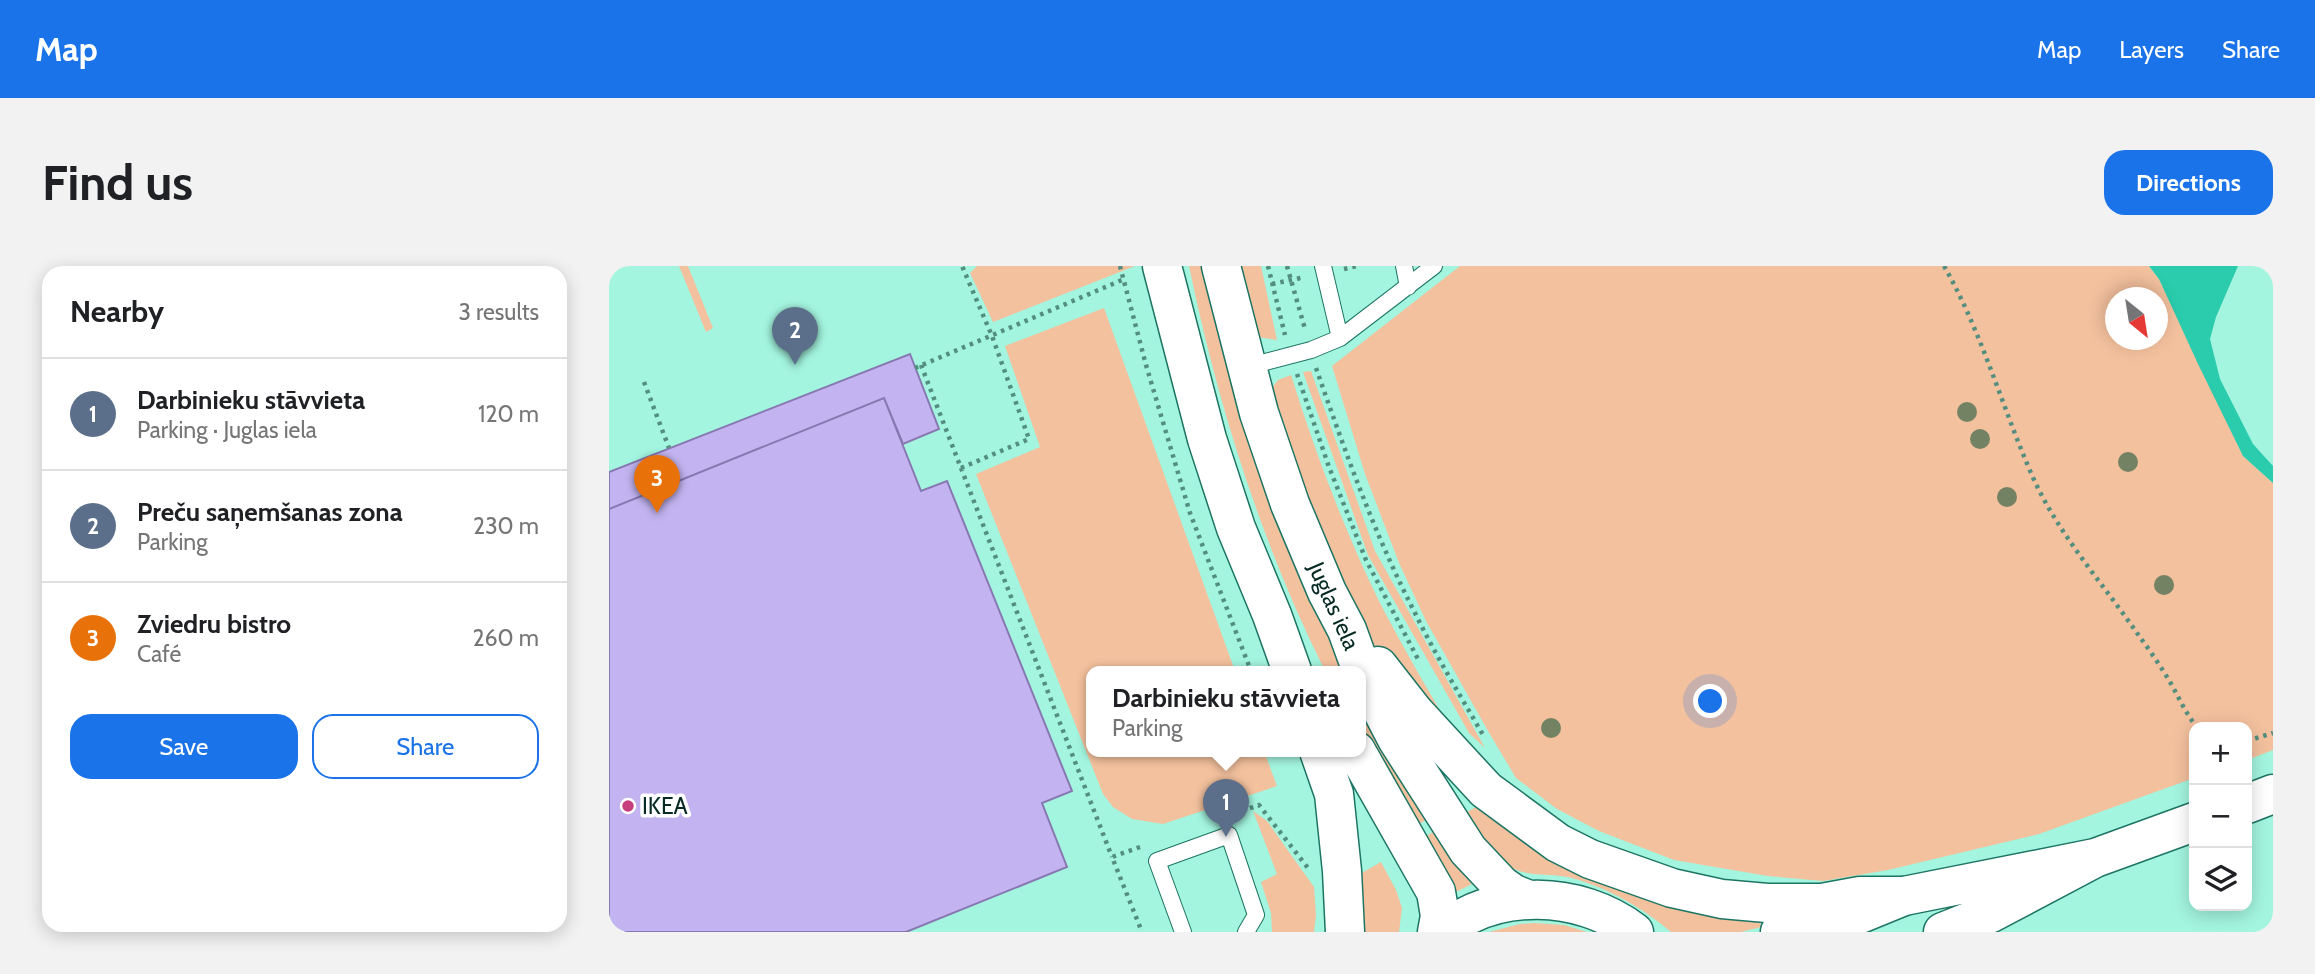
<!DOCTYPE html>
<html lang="en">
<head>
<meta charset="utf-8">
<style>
  body { margin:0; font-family:Cabin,sans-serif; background:#f2f2f2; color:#202124 }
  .controls { position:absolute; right:21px; bottom:21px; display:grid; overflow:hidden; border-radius:14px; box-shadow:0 4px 18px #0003 }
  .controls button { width:63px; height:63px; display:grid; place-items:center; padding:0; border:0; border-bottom:2px solid #e0e0e0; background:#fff; color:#202124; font:35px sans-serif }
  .compass { position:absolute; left:1496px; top:21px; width:63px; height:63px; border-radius:50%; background:#fff; box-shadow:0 4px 18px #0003; rotate:150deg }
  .you { position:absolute; left:1102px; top:436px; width:24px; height:24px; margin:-18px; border:5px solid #fff; border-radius:50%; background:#1a73e8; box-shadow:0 0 0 10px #1a73e833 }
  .badge { display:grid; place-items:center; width:46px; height:46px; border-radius:50%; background:#1a73e8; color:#fff; font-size:23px; font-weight:700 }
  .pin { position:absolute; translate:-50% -58px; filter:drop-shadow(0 2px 4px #0008) }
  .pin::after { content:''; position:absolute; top:37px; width:24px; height:21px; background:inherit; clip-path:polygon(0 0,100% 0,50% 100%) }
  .popup { position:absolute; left:477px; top:400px; width:280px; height:91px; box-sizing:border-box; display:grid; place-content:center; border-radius:14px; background:#fff; filter:drop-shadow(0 2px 5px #0005); font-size:23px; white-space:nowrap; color:#757577 }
  .popup b { font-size:26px; color:#202124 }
  .popup::after { content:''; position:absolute; left:50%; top:100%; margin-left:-14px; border:14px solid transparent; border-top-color:#fff }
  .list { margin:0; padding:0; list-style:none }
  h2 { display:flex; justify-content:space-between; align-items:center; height:91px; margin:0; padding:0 28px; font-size:30px }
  h2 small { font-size:23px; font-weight:400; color:#757577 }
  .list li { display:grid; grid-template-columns:46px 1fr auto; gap:21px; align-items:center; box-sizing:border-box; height:112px; padding:0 28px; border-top:2px solid #e0e0e0 }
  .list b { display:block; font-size:26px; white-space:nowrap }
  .list p { margin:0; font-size:23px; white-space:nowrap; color:#757577 }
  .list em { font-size:23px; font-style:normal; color:#757577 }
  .actions { display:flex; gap:14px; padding:21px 28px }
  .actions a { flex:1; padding:16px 0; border:2px solid #1a73e8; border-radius:21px; text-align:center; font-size:24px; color:#1a73e8 }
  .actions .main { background:#1a73e8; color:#fff }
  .icon { flex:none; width:38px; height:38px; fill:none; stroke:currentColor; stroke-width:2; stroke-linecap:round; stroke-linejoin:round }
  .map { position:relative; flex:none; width:1664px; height:666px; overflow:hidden; border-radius:21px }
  header { display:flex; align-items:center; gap:42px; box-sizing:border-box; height:98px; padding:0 35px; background:#1a73e8; color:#fff }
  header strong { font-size:33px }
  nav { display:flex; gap:38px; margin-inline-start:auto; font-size:24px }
  .intro { display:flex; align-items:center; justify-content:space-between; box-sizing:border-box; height:168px; padding:0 42px }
  h1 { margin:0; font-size:49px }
  .button { padding:18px 32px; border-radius:21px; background:#1a73e8; color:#fff; font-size:24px; font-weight:700 }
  main { display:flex; gap:42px; padding:0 42px }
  aside { flex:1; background:#fff; border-radius:21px; box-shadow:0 4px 18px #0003 }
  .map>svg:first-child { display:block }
</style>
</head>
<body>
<header>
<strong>Map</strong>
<nav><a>Map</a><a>Layers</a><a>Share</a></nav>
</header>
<div class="intro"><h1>Find us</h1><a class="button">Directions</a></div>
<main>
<aside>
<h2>Nearby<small>3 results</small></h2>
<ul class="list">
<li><span class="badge" style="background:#5c6f8a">1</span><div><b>Darbinieku stāvvieta</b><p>Parking · Juglas iela</p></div><em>120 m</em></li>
<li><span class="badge" style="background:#5c6f8a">2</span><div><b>Preču saņemšanas zona</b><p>Parking</p></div><em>230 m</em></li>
<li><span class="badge" style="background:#e8710a">3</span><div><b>Zviedru bistro</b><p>Café</p></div><em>260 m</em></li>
</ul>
<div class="actions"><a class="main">Save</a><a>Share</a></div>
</aside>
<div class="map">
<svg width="1664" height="666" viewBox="0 0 1664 666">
  <rect width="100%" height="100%" fill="#a3f5df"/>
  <path fill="#f4c19e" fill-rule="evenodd" d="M70 0H79L104 62 97 66Z
    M368 0H526L384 56 361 7Z
    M580 0H598L737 405H716C652 276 609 140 580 0Z
    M625 0H652L668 74 649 71Z
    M851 0H1540L1550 13 1634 190 1664 217V484L1638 494V461H1585V512L1430 568 1279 604 1214 615 1159 610 1065 594 990 565 948 543 907 512 879 465 817 355 790 297 756 208 723 100ZM1506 32H1548V74H1506Z
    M495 42 626 405H482V485H655L668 520 554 558 523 553 504 541 494 528 367 208 431 181 396 80Z
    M702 105 766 285 876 482 860 467 759 289 694 106Z
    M682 109C706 186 735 264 771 337 795 384 823 430 849 476L788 415 760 373 692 223 662 123 669 114Z
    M752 434 819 553 801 563 752 474Z
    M872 538 1151 651 1152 661 1132 666H1062C1034 642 999 622 963 612 944 607 924 611 905 603 894 599 863 561 853 549Z
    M644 545 658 555 705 621 707 649 705 666H663L662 647 652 616 668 608Z
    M826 565 846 599 863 618 839 630 808 575Z
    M772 596 787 624 793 642 790 666H748L749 609Z
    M926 657 955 659 978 666H880L911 658Z"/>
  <path fill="#2accad" d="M1540 0H1629L1607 51 1601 73 1611 113 1644 178 1664 200V217L1634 190 1589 98 1550 13Z"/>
  <path fill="#c3b4f1" stroke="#8778b1" stroke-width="2" d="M301 88 330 163 294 178 275 132 0 243V206Z
    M275 132 312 225 338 215 463 525 433 537 458 601 297 666H0V243Z"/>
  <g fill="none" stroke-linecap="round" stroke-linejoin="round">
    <g stroke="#1c7563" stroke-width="18">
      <path id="lane" d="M714 0 731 72
        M795 0 799 21
        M637 101 702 84 731 72 825 0
        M574 666 548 595 620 569 647 649 637 666"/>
    </g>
    <g stroke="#1c7563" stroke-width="41">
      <path id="secondary" d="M1638 538 1664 528
        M1171 666 1251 648 1295 630 1486 592
        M1334 666 1382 647 1486 592 1585 556"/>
    </g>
    <g stroke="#1c7563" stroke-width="41">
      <path id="primary" d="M553 0 598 173 627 262 663 349 683 405
        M612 0 650 147 681 238 718 326 738 364 754 408 788 473 859 584 892 619 905 628 920 634
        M769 400 805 446 877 524 949 577 981 593 1063 622 1113 633 1158 637H1213L1251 630H1295
        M710 485 725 528 733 605 736 666
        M747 485 827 626 831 650 828 666
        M833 666C887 622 970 624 1025 666"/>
    </g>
    <path stroke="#538e7f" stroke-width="4.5" stroke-dasharray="3.5 5" stroke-linecap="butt" d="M511 0 537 99 581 247 642 405
      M659 0 676 69
      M678 0 696 63
      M1335 0C1374 68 1394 145 1426 216 1452 271 1494 318 1528 367 1539 382 1551 399 1561 416 1570 431 1576 447 1588 461
      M735 3 748 0
      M663 18 696 11
      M312 99 503 591
      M306 102 513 14
      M707 102C736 185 766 270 807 349 827 390 851 429 874 469
      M688 108 720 201 757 294 810 395
      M35 116 60 182
      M352 202 420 173 383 70 353 0
      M1638 475 1664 467
      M625 548 650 539 699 602
      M531 581 503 591 533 666"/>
    <use href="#lane" stroke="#fff" stroke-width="16"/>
    <use href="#secondary" stroke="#fff" stroke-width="38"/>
    <use href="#primary" stroke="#fff" stroke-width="38"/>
  </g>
  <g fill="#748264">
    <circle cx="1358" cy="146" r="10"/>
    <circle cx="1371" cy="173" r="10"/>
    <circle cx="1519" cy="196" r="10"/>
    <circle cx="1398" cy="231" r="10"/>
    <circle cx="1555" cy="319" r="10"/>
    <circle cx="942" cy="462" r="10"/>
  </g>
  <circle fill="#c63e7d" stroke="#fff" stroke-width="2.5" cx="19" cy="540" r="7"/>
  <g text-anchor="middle" stroke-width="7" stroke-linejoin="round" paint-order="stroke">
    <g font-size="23" fill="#072b24" stroke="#fff">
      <text transform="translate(725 340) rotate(66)" y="8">Juglas iela</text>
    </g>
    <g font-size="23" fill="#072b24" stroke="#fff" text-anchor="start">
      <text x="33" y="548">IKEA</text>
    </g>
  </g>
</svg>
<div class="controls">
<button>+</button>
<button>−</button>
<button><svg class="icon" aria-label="layers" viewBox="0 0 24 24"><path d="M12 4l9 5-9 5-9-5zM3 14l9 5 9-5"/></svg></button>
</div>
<svg class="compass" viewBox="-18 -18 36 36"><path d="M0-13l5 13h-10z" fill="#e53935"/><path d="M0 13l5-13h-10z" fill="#757577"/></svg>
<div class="you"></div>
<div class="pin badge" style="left:617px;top:571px;background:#5c6f8a">1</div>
<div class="popup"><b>Darbinieku stāvvieta</b>Parking</div>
<div class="pin badge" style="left:186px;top:99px;background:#5c6f8a">2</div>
<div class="pin badge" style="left:48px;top:247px;background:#e8710a">3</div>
</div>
</main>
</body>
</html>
